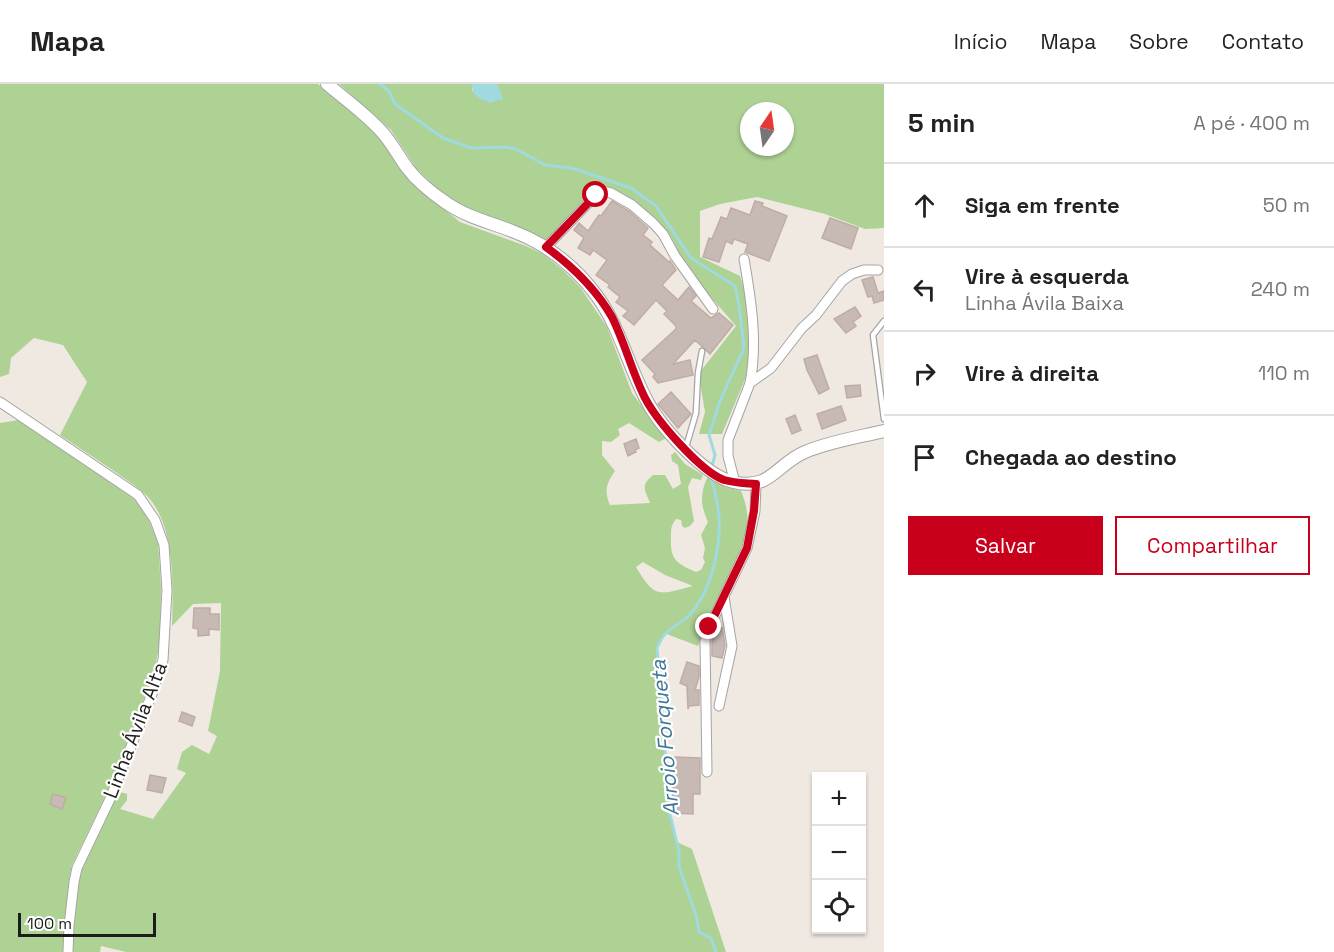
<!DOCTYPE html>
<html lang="pt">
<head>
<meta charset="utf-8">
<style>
  body { margin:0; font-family:"Space Grotesk",sans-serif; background:#f2f2f2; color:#222 }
  .controls { position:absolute; right:18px; bottom:18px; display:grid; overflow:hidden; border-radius:0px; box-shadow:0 2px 4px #0004 }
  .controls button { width:54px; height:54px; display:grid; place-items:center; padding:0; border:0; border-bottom:2px solid #e0e0e0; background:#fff; color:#222; font:30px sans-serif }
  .compass { position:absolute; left:740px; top:18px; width:54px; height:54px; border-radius:50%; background:#fff; box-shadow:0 2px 4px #0004; rotate:13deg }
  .scale { position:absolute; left:18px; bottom:15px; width:138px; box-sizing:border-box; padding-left:6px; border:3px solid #1d1d1d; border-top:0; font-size:16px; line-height:21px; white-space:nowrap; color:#1d1d1d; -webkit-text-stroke:4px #fff; paint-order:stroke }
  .stop { position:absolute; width:18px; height:18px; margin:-14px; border:4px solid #c9001c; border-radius:50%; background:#fff }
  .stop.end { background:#c9001c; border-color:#fff; box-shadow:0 2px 6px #0008 }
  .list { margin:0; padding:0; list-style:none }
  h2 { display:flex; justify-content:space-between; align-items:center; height:78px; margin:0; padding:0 24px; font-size:26px }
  h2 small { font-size:20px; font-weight:400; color:#767676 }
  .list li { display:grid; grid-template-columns:39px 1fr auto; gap:18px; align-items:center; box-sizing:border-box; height:84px; padding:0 24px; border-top:2px solid #e0e0e0 }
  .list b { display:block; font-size:22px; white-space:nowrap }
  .list p { margin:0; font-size:20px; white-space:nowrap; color:#767676 }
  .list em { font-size:20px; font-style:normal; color:#767676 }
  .actions { display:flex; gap:12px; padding:18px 24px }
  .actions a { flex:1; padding:14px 0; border:2px solid #c9001c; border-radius:0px; text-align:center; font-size:21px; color:#c9001c }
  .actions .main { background:#c9001c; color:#fff }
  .icon { flex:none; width:33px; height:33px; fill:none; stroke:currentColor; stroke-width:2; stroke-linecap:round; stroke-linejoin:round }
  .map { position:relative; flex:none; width:884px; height:868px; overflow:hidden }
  header { display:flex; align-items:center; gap:36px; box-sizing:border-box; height:84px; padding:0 30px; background:#fff; border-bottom:2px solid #e0e0e0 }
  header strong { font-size:28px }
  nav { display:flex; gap:33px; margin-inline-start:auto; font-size:21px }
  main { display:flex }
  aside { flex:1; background:#fff }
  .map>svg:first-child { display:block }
</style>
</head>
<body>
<header>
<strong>Mapa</strong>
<nav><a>Início</a><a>Mapa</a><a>Sobre</a><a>Contato</a></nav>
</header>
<main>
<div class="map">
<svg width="884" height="868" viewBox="0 0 884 868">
  <rect width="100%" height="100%" fill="#efe9e2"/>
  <path fill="#aed194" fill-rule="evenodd" d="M0 0H318L365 39 381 56 409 97 449 129 460 138 526 162 543 170 563 186 580 203 607 243 632 309 666 354 659 358 629 339 618 345 620 351 611 358 602 357V371L615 387C606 400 604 407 610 421L650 419C645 406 640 402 653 391H665L673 405 681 400 678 381 672 377 671 371 675 368 685 380 703 391 701 396 692 394 688 403 694 437 690 442 685 444 682 442 681 436 676 435C671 441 671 445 671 453 670 476 676 479 696 488L701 486 705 478 703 474 705 464 701 451 708 438C700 420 700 409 708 392L725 403 741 407C747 421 750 437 745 453 733 490 711 524 698 562L664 549 657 564 670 730 677 758 692 765 726 868H126L101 862 100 868H72V842L80 787 117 707 127 710V716L120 725 153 735 186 689 177 685 182 668 192 661 209 670 217 652 208 647 220 587 221 519 193 520 172 542C173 503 176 442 147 412 137 402 125 395 114 387 96 375 78 363 60 351L87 298 63 261 34 254 11 274 9 290 0 293ZM643 478 665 491 693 502C659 511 655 515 636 483Z
    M339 0H472V7L490 0H884V144L865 145 825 130 757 113 720 120 700 127V173L740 192 746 211 751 281 722 350H699L705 328 700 298V288L736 242 704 205 681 173 670 151 656 136 605 104H595L544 158 470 126 445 112 416 84 391 46ZM749 27H785V63H749Z
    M19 336 134 415 147 432 158 458 161 504 160 559 155 583 146 610 106 711 72 781 69 795 63 868H0V339Z"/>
  <path fill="#9fdadf" d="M472 0H497L503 13 502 16H497L491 19C480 15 472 13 472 0Z"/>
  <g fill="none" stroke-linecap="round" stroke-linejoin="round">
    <path stroke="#9fdadf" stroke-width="3" d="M380 0 389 7 395 20 443 54 471 64 504 63 516 65 545 81 572 84 631 104 656 122 691 174 735 202 739 221 744 264 720 317 709 351 715 371 712 382
      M711 392C714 405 718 419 719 433 721 464 711 509 688 532 673 547 667 541 657 564L670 730 679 768V783L696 831 699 848 711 854 716 868"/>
  </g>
  <path fill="#c7bab5" stroke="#c1aca3" stroke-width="1.5" d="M612 117 629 127 648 144 643 151 652 158 650 161 669 178 670 177 676 186 662 201 678 216 689 203 696 212 691 217 711 234 719 229 733 241 710 270 695 256 673 280 690 276 693 291 658 299 653 293 655 290 642 276 676 245V242L664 230 667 227 656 216 634 241 623 232 628 227 616 218 620 213 608 203 610 201 596 191 607 176 593 166 590 171 578 164 584 154 574 146 579 139 588 147 599 131 601 132Z
    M755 117 763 119 762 122 787 132 769 177 745 168 748 160 734 155 732 160 726 157 719 178 703 173 709 154 712 155 721 133 727 135 731 124 750 131Z
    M830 134 858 144 851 165 822 154Z
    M873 193 878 209 884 207V216L874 219 872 212 868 213 862 196Z
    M855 223 861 232 853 238 856 242 846 249 834 235Z
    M817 271 829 305 819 310 807 286 804 275Z
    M860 301 861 312 847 314 845 302Z
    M671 308 691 330 678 344 658 320Z
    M841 322 846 336 822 345 817 330Z
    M795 331 801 346 792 350 786 335Z
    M636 355 639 364 635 366 636 368 628 372 624 360Z
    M194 524H210V530H219V546L209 545V551L198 552V545L193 544Z
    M717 543 722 544 725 561 722 574 712 572V558Z
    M687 578 699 582V593L695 606H699V621L689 622 688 625 687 602 680 599Z
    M182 628 195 633 192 642 179 637Z
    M674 673 700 674V710H693V730L672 729Z
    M150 691 166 694 162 709 147 706Z
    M53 710 66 714 62 725 50 720Z"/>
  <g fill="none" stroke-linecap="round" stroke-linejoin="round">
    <g stroke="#a4a4a4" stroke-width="7">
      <path id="service" d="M884 237 873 251 884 335
        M686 363 696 329 698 289 702 267"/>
    </g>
    <g stroke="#a4a4a4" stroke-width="11">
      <path id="minor" d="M546 163 596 111 602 107 611 109 632 121 653 139 663 150 675 172 713 225
        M744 175C751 215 758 259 750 299
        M0 318 138 411 155 436 164 461 167 506 163 576 152 610 110 715 77 784 74 798 69 842 68 868
        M735 399 728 372V356L750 299 771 284 802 244 816 231 842 197 852 190 864 186H878
        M719 622 732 562 724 513
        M707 688 705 557 709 544 747 464 755 427 756 400"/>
    </g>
    <g stroke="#a4a4a4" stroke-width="14">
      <path id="tertiary" d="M327 0C346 16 366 30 382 48 392 59 399 73 408 85 418 98 432 109 445 118 466 133 489 138 512 147 547 160 575 182 597 212 620 244 628 281 646 315 659 341 703 391 733 398 771 407 776 380 805 368 828 358 859 353 884 347"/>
    </g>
    <use href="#service" stroke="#fff" stroke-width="4.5"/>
    <use href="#minor" stroke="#fff" stroke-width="9"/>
    <use href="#tertiary" stroke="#fff" stroke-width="12"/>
  </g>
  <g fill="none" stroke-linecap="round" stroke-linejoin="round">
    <path stroke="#c9001c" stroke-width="8" d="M596 111 546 163C572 182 596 205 612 233 625 259 632 288 645 314 657 337 700 387 724 396 735 399 745 399 756 400L754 427 747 464 709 543"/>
  </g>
  <g text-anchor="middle" stroke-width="4.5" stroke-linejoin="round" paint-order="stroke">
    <g font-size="20" fill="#1d1d1d" stroke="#fff">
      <text transform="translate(135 646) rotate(-69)" y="7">Linha Ávila Alta</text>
    </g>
    <g font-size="21" font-style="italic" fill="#3c789a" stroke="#fff">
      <text transform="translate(665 654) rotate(-95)" y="7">Arroio Forqueta</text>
    </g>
  </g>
</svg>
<div class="controls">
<button>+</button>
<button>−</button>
<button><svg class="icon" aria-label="locate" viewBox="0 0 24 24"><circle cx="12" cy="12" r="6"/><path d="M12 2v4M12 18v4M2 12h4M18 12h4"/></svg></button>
</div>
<svg class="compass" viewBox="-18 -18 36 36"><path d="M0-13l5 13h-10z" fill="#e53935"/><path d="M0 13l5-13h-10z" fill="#767676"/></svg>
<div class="scale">100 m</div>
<div class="stop" style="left:596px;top:111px"></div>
<div class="stop end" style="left:709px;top:543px"></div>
</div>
<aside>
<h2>5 min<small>A pé · 400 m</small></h2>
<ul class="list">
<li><svg class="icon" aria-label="ahead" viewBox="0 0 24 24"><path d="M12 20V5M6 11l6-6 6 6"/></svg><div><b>Siga em frente</b></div><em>50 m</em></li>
<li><svg class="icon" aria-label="left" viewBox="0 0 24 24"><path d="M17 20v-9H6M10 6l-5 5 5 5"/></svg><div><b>Vire à esquerda</b><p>Linha Ávila Baixa</p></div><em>240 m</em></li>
<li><svg class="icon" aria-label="right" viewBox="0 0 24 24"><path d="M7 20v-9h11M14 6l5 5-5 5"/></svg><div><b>Vire à direita</b></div><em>110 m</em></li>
<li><svg class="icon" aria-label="arrive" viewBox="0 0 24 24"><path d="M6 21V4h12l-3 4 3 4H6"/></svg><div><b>Chegada ao destino</b></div></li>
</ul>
<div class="actions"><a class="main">Salvar</a><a>Compartilhar</a></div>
</aside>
</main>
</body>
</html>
